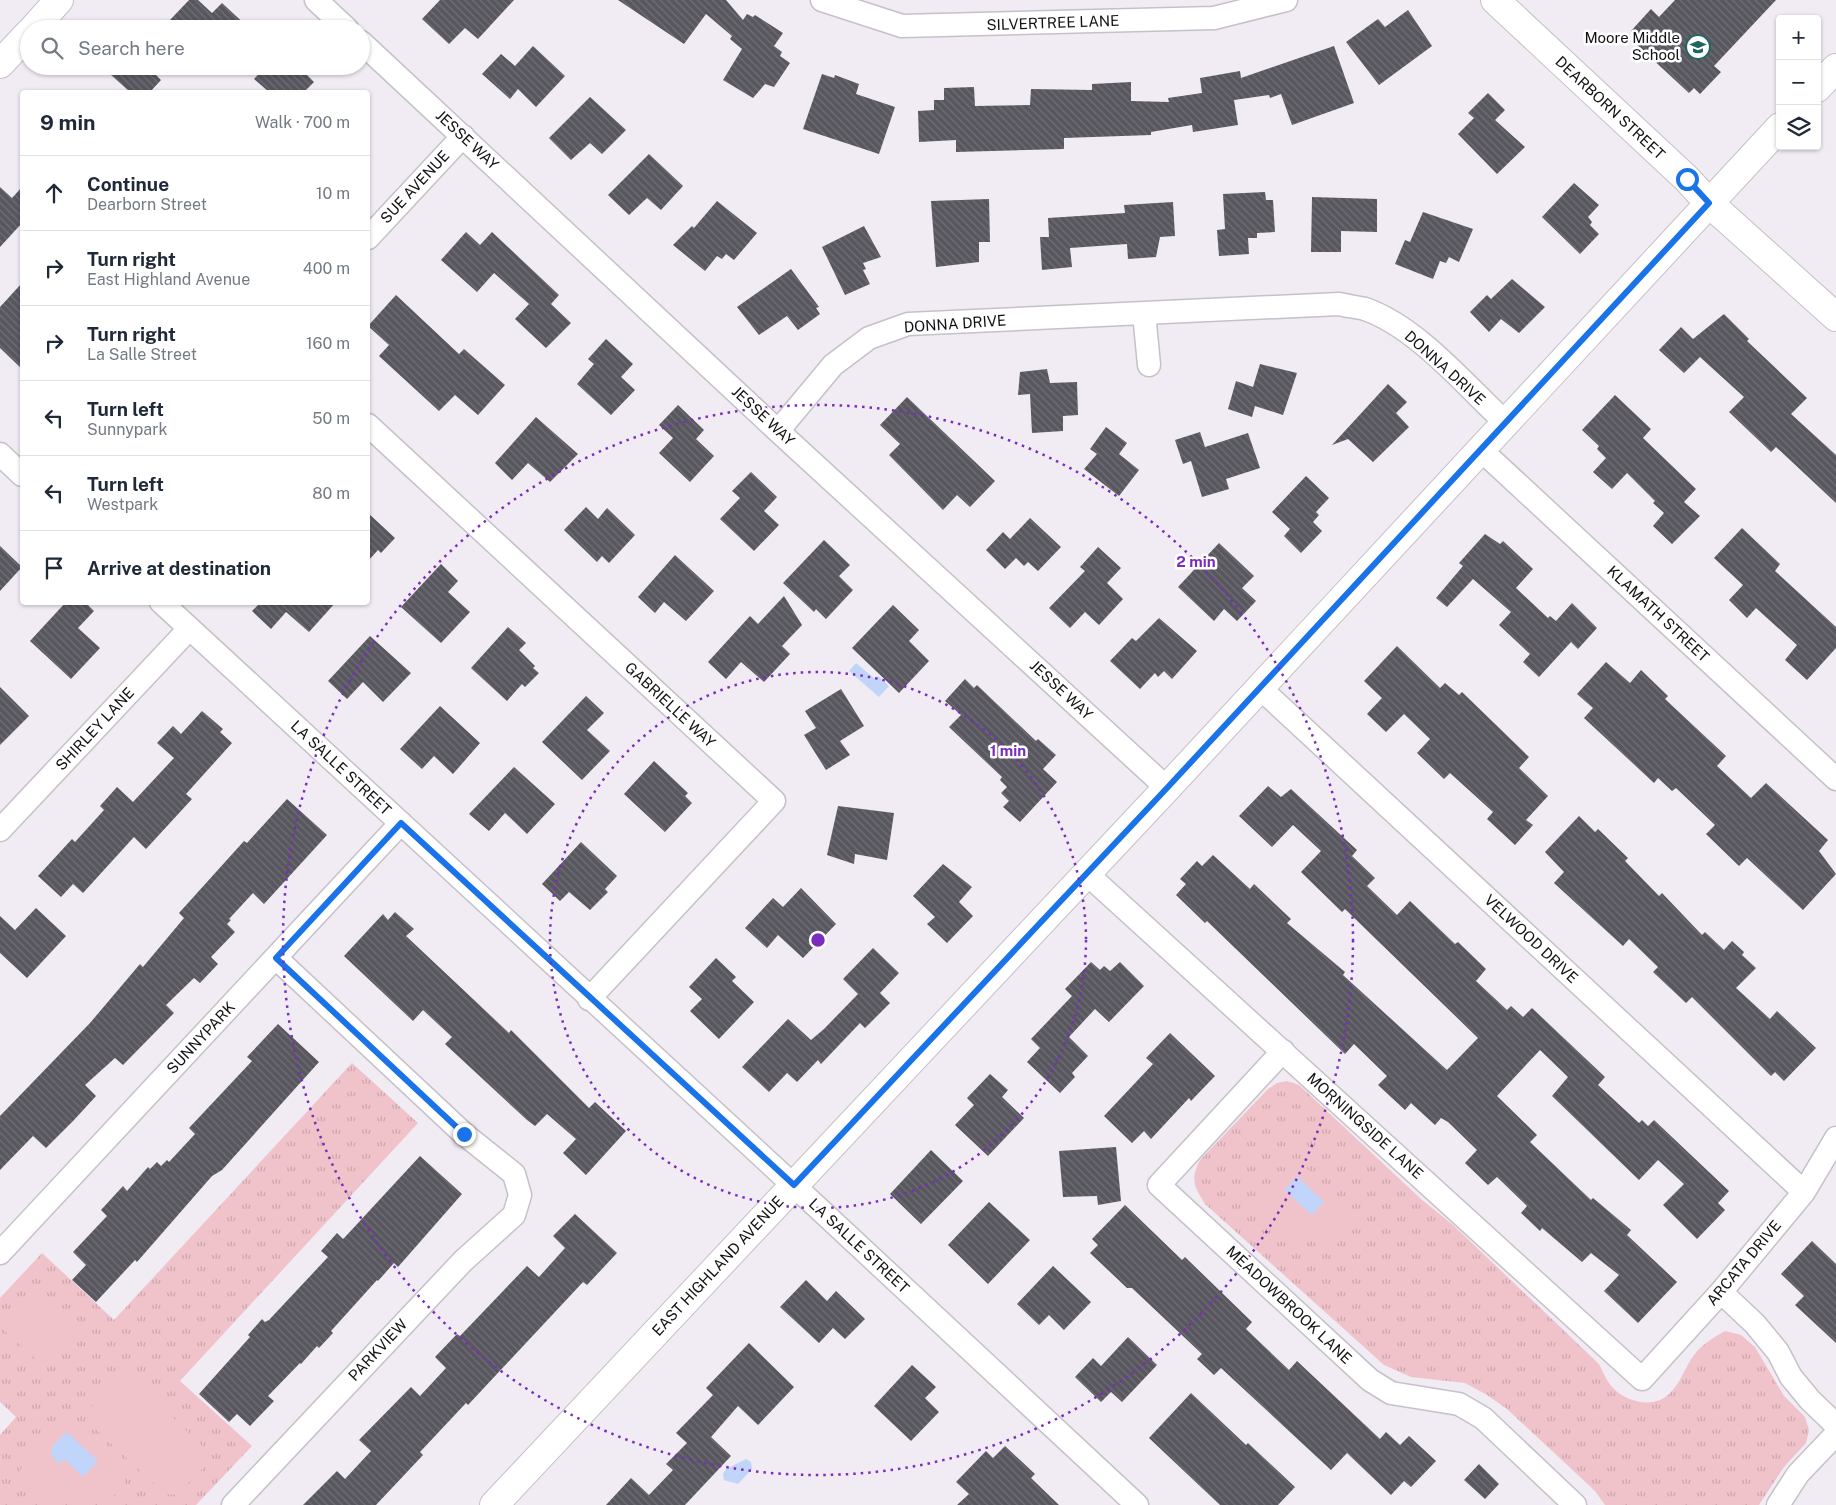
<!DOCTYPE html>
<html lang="en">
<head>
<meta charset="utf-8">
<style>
  body { margin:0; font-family:"Public Sans",sans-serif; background:#f6f6f7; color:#1f2937 }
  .controls { position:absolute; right:15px; top:15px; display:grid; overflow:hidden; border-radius:5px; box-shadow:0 1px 4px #0004 }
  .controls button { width:45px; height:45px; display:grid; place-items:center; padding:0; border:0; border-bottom:1px solid #e0e1e3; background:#fff; color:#1f2937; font:25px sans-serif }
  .stop { position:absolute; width:15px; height:15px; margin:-11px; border:4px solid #1a73e8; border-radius:50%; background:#fff }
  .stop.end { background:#1a73e8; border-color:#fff; box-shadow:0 1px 5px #0008 }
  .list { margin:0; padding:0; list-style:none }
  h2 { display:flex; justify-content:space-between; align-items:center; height:65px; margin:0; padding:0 20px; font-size:21px }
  h2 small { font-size:16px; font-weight:400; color:#747a83 }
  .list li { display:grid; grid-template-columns:32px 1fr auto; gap:15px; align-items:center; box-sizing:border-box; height:75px; padding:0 20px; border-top:1px solid #e0e1e3 }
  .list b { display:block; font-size:19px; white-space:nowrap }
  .list p { margin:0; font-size:16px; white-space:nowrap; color:#747a83 }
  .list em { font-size:16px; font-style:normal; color:#747a83 }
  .icon { flex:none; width:28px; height:28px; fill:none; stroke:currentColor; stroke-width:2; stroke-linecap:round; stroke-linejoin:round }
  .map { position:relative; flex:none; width:1836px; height:1505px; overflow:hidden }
  .search { position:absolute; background:#fff; box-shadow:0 1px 4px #0004; left:20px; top:20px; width:350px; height:55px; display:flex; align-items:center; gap:12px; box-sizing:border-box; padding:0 18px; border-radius:28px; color:#747a83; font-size:19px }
  .panel { position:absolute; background:#fff; box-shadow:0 1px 4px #0004; left:20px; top:90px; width:350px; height:515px; border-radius:5px }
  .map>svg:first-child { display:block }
</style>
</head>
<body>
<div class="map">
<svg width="1836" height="1505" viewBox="0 0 1836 1505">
  <defs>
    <pattern id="grass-tufts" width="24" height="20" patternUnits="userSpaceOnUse" patternTransform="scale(1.25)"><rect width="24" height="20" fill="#efc3c9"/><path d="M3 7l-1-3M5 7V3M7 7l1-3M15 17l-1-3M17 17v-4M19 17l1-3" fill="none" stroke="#cca6ac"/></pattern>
    <pattern id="building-back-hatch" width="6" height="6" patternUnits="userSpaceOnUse" patternTransform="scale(1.25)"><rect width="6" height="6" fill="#58575f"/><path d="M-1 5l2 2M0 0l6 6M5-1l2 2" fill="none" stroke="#706f75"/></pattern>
  </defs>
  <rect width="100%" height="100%" fill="#f1ebf4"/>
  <path fill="url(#grass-tufts)" d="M352 1063 418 1123 180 1381 252 1446 196 1505H0V1435L16 1417 0 1402V1298L42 1253 114 1320Z
    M1287 1081 1299 1085 1421 1199 1453 1225 1599 1364C1603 1372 1607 1382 1613 1388 1626 1402 1654 1409 1669 1394 1679 1385 1683 1373 1690 1361 1698 1347 1711 1339 1725 1331L1741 1335 1755 1347 1784 1396 1805 1417 1809 1430 1806 1443 1784 1467 1759 1505H1605L1595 1491 1507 1409 1487 1395 1465 1383 1411 1377 1384 1365 1205 1204C1194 1186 1190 1180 1200 1160L1268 1089 1277 1083Z"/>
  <path fill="#efc3c9" d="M1297 1159 1361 1219 1335 1246 1314 1227 1298 1246 1255 1205Z
    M37 1295 75 1330 42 1365 4 1330Z
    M132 1378 205 1449 207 1464 177 1495 165 1494 90 1424 89 1410 117 1379Z
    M66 1411 128 1472 122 1478 126 1482 105 1505H100L96 1501 92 1505H75L34 1494 19 1481 25 1448Z"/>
  <path fill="#c1d4f9" d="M856 663 875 679 878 676 889 686 879 697 849 671Z
    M1297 1176 1324 1202 1312 1215 1284 1190Z
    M67 1432 98 1461 83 1477 64 1459 59 1464 51 1455 52 1446Z
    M746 1459 751 1462 752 1469 738 1484 724 1480 723 1474 726 1469Z"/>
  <path fill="url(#building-back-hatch)" d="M189 0H198L212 13 222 3 250 29H178L170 20Z
    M440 0H514L478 39 465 28 449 44 422 19Z
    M618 0H726L743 20 747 14 753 17 755 15 783 33 774 46 782 52 780 56 790 63 774 87 765 84 753 98 723 80 742 49 730 39 732 36 706 14 684 44Z
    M1675 0H1776L1714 66 1721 72 1700 94 1694 88 1689 93 1635 43 1639 39 1631 31 1651 9 1659 17Z
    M1408 10 1432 46 1379 85 1346 42 1378 19 1385 27Z
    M533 46 565 76 536 107 518 89 510 99 482 74 501 54 515 66Z
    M1334 46 1354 103 1292 125 1281 94 1270 98 1269 95 1234 100 1238 125 1193 132 1192 125 1151 132V135L1064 138V149L956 152V140L919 142 918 111 934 110V100H944V88L974 87 975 106 1030 105 1031 89 1092 90V84L1131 82V101L1169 102 1168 98 1202 93 1200 78 1240 71 1241 78Z
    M101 66H147L161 80 150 92H130Z
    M266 66H298L314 82 304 92H269L254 79Z
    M822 74 834 78 835 75 859 84 856 94 895 107 879 154 803 129Z
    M1488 93 1505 110 1495 120 1525 147 1497 174 1458 134 1474 118 1468 113Z
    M590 97 626 130 602 154 590 143 571 160 549 138Z
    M649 154 683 186 661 210 647 198 629 215 608 195Z
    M1574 183 1599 205 1588 217 1592 222 1590 225 1599 234 1580 254 1542 217Z
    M0 187 12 198 22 187V223L0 247Z
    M1265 192 1266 200H1273L1275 232 1257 233V238H1248L1249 254 1219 256 1217 230 1225 229 1223 194Z
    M1312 197 1377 199V232L1341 231V252H1311Z
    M989 199 990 242H979V262L936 267 931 201Z
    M717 201 757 233 734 260 726 254 722 259 717 256 705 271 673 245 692 226 694 228Z
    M1173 202 1175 236 1160 237 1156 257 1128 259 1127 244 1070 248 1072 267 1042 270 1040 237H1049L1048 218 1125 213 1124 205Z
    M1423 212 1473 229 1459 262 1449 257 1446 263 1440 261 1433 279 1395 264 1405 240 1410 242Z
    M864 226 881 257 863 263 866 269 863 270 870 284 845 295 822 247Z
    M466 232 480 245 492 232 559 295 551 304 571 323 546 348 515 319 529 304 494 273 477 292 441 260Z
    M791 269 819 307 816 308 820 314 798 330 787 316 759 335 737 307Z
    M1512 279 1545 307 1519 333 1501 319 1489 332 1470 312 1487 295 1491 299Z
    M22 283V369L0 348V307Z
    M396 295 459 354 464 349 505 385 478 415 455 395 439 411 379 356 389 345 368 326Z
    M1724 314 1749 339 1747 341 1807 398 1791 414 1836 455V503L1776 447 1771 452 1729 412 1744 397 1700 357 1684 373 1659 350 1681 327 1693 339Z
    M606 339 633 364 621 377 635 390 611 415 577 384 594 364 588 359Z
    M1260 364 1297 373 1283 415 1255 406 1252 417 1228 409 1236 381 1253 387Z
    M1047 369 1050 383 1077 382 1078 415 1063 416V431L1032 433 1030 394 1018 395 1020 372Z
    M1388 384 1407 402 1396 413 1409 427 1373 462 1348 439 1332 445Z
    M1615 395 1651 429 1643 438 1696 489 1684 502 1700 516 1672 544 1653 526 1664 513 1653 503 1655 501 1627 473 1612 489 1593 472 1606 458 1597 449 1599 446 1582 430Z
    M907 397 995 481 970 507 957 495 943 510 889 455 900 444 880 425Z
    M678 405 704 430 696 439 714 456 690 482 659 453 673 438 659 425Z
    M536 417 578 454 550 482 528 463 512 480 495 463Z
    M1106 427 1127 443 1119 454 1139 470 1119 496 1084 469 1097 454 1090 449Z
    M1200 432 1205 447 1248 433 1260 468 1226 479 1229 489 1202 497 1191 461 1183 464 1175 440Z
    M751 472 777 497 764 511 779 525 754 551 720 519 740 498 732 491Z
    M1306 476 1329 498 1316 512 1319 515 1313 522 1322 531 1301 553 1284 536 1290 529 1272 512Z
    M586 507 598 519 607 508 635 535 609 563 602 556 597 562 564 530Z
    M368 513 395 538 381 553 378 550 368 561Z
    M1030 518 1061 547 1038 571 1028 562 1024 566 1016 558 1005 569 986 550 1003 532 1010 539Z
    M1742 528 1780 564 1775 571 1836 627V648L1807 680 1785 660 1797 645 1756 608 1747 618 1729 600 1743 585 1714 558Z
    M1485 534 1500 544 1503 541 1533 569 1516 588 1548 618 1550 616 1556 621 1572 603 1597 628 1578 649 1571 642 1539 677 1523 662 1530 654 1499 625 1511 612 1473 579 1447 607 1436 598 1463 566 1459 563Z
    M824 540 850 565 839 576 853 590 826 619 816 609 814 612 783 583Z
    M1219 543 1254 576 1242 588 1256 601 1237 621 1224 609 1214 621 1178 587Z
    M0 546 22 567 0 591Z
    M1098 547 1121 568 1107 583 1123 599 1099 625 1085 612 1070 628 1049 608 1085 571 1080 567Z
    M675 555 714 591 686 621 664 602 655 613 638 597Z
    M441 564 458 581 448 592 470 612 441 643 401 607Z
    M784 596 802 625 782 646 790 654 764 682 741 662 726 679 708 662 750 616 758 624Z
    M66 602H85L94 611 78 628 100 648 71 679 30 641Z
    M261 602H336L309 632 286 612 271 629 252 611Z
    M893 605 919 630 909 641 929 661 899 693 852 648Z
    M1159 618 1197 651 1172 679 1164 671 1158 677 1155 673 1140 689 1110 661 1132 638 1136 641Z
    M508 627 526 643 519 650 535 666 533 668 539 673 525 687 522 684 507 701 471 668Z
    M370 636 411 673 383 702 363 682 347 699 328 681Z
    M1397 646 1440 688 1445 683 1459 695 1462 692 1529 757 1519 768 1548 796 1526 820 1533 825 1515 845 1487 819 1493 812 1450 773 1444 779 1417 753 1430 739 1404 714 1386 732 1367 714 1382 698 1364 681Z
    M1606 662 1630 683 1641 670 1668 696 1665 699 1726 756 1717 766 1751 798 1766 783 1828 840 1819 851 1836 874 1803 910 1747 858 1739 866 1706 834 1715 825 1676 788 1672 791 1658 778 1654 783 1584 718 1593 708 1577 694Z
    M965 679 974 688 977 685 1036 741 1038 739 1056 755 1043 769 1057 782 1020 822 1003 807 1009 801 1001 793 1007 787 1000 780 1002 777 949 727 961 715 945 701Z
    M0 687 29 716 0 745Z
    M841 689 864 726 840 741 850 755 826 770 804 735 816 728 805 711Z
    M586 696 604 713 587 730 610 751 582 780 542 742Z
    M440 706 480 743 453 774 434 756 422 769 400 749Z
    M202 711 223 729 220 732 232 743 186 794 192 799 146 849 134 837 83 893 73 884 61 897 38 876 72 839 75 842 104 810 100 806 117 787 133 802 174 758 157 743 173 726 181 734Z
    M654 761 688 793 685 796 692 803 665 832 624 794Z
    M514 767 555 804 527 834 505 813 489 831 469 814Z
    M1268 786 1281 797 1291 789 1357 850 1352 856 1375 878 1367 886 1397 915 1410 901 1455 944 1458 942 1486 969 1476 981 1507 1010 1511 1006 1523 1017 1532 1008 1605 1077 1598 1085 1639 1123 1642 1120 1648 1126 1654 1120 1729 1191 1718 1203 1725 1210 1697 1239 1663 1205 1684 1184 1658 1160 1639 1180 1552 1096 1568 1077 1540 1050 1497 1096 1537 1135 1530 1142 1591 1200 1593 1198 1631 1230 1627 1235 1677 1282 1638 1323 1604 1291 1619 1275 1591 1253 1582 1262 1542 1228 1540 1231 1521 1213 1527 1206 1497 1177 1488 1185 1465 1163 1477 1150 1448 1122 1441 1118 1435 1125 1411 1103 1405 1110 1378 1085 1387 1076 1354 1044 1345 1054 1207 921 1205 923 1176 895 1186 884 1180 879 1197 861 1202 866 1213 855 1250 889 1254 884 1291 919 1287 923 1345 972 1343 975 1447 1070 1478 1038 1345 909 1342 912 1301 872 1321 851 1293 825 1272 847 1239 816Z
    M287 799 327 835 264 904 253 893 229 919 231 920 227 924 235 932 211 957 218 964 200 983 194 978 166 1005 174 1013 123 1065 115 1058 85 1085 96 1096 74 1120 46 1148 33 1136 0 1170V1116L90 1023 140 964 143 967 184 918 179 913 244 841 247 843Z
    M838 806 894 813 887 860 855 854 854 864 827 855Z
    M1579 816 1595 832 1598 829 1628 858 1625 861 1659 896 1662 893 1702 935 1705 932 1724 950 1732 941 1744 952 1742 955 1756 968 1736 988 1770 1019 1777 1011 1816 1048 1784 1081 1775 1072 1771 1076 1692 997 1686 1003 1653 972 1658 967 1629 939 1623 946 1554 883 1564 872 1545 852Z
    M581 842 617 876 605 889 608 892 590 910 569 892 560 901 542 884Z
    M943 864 972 887 959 902 973 916 947 943 927 924 935 917 913 896Z
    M801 888 836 924 803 958 778 935 767 948 745 928 773 898 783 907Z
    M36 908 66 936 27 978 0 953V916L15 930Z
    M395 912 414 929 406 936 473 999 509 1033 511 1030 589 1108 595 1102 626 1131 586 1175 563 1153 576 1139 547 1114 535 1126 527 1120 445 1044 452 1037 423 1010 413 1021 344 956 383 914 388 920Z
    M873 948 899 973 880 993 890 1003 865 1028 860 1023 821 1064 818 1060 797 1082 787 1073 769 1092 742 1067 788 1019 811 1040 824 1029 858 994 843 979Z
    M716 958 736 977 732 981 754 1002 719 1039 690 1011 702 999 689 987Z
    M1091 962 1100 970 1104 966 1110 971 1120 962 1144 986 1109 1022 1095 1009 1069 1037 1088 1056 1072 1073 1075 1077 1060 1093 1027 1062 1040 1048 1031 1039 1072 996 1065 989Z
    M278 1024 319 1062 222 1170 212 1176 137 1262 135 1260 96 1302 72 1280 86 1265 73 1252 107 1216 101 1210 123 1186 127 1191 148 1167 150 1169 157 1162 161 1166 167 1160 169 1162 195 1134 189 1128 252 1061 247 1057Z
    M1170 1033 1215 1076 1191 1101 1189 1098 1151 1139 1144 1131 1132 1143 1104 1116 1153 1064 1146 1058Z
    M990 1074 1008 1090 1002 1097 1024 1118 988 1156 955 1125 974 1105 967 1098Z
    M1116 1147 1121 1201 1098 1205 1097 1196 1063 1197 1059 1151Z
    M931 1150 963 1181 921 1224 890 1194Z
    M420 1156 462 1194 398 1267 394 1263 378 1281 377 1280 331 1331 333 1333 319 1348 317 1346 301 1364 300 1363 268 1396 274 1401 250 1426 237 1414 229 1422 199 1394 250 1337 248 1335 262 1319 265 1322 269 1320 328 1257 321 1251 337 1233 343 1239 346 1236Z
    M989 1202 1030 1240 988 1284 948 1245Z
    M1125 1205 1182 1260 1185 1257 1252 1322 1246 1329 1289 1370 1297 1361 1380 1439 1386 1432 1400 1445 1409 1436 1436 1461 1411 1487 1404 1481 1391 1495 1347 1453 1331 1470 1221 1368 1214 1375 1197 1359 1202 1354 1132 1288H1127L1090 1253 1098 1245 1092 1239Z
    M575 1214 617 1253 587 1285 583 1282 468 1405 466 1403 420 1452 423 1455 376 1505H303L337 1471 345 1479 371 1451 359 1440 411 1387 420 1396 446 1368 435 1357 457 1334 460 1336 527 1266 539 1277 565 1248 553 1236Z
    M1812 1241 1836 1264V1343L1795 1305 1804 1296 1781 1274Z
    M1053 1266 1091 1302 1064 1330 1049 1315 1039 1325 1017 1304Z
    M806 1280 827 1301 836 1291 865 1319 845 1339 833 1328 819 1343 780 1307Z
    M1128 1337 1157 1365 1122 1402 1111 1392 1101 1402 1075 1377 1093 1358 1101 1366Z
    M749 1343 794 1387 758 1425 738 1406 711 1437 731 1456 685 1505H606L631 1478 649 1495 673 1470 666 1464 687 1443 676 1433 713 1395 706 1388Z
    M912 1365 936 1387 925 1398 939 1412 911 1441 874 1406Z
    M1191 1393 1246 1445 1248 1443 1295 1487 1278 1505H1220L1149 1438Z
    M1005 1446 1035 1474 1031 1478 1059 1505H957L969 1494 956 1482 986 1451 993 1458Z
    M1479 1464 1499 1484 1485 1499 1464 1480Z"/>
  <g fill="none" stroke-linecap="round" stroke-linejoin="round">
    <g stroke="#c6c0c9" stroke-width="25">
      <path id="street" d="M316 0 347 29
        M822 0 902 26 1214 18 1286 0
        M361 42 778 431 1167 788
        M368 238 463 136
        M1144 313 1149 365
        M368 425 774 801 589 999
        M778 431 833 365 869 338 908 324 1339 304C1347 306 1357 307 1365 309 1417 327 1465 385 1505 422
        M1480 449 1836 779
        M0 454 22 475
        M161 602 816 1206 1137 1505
        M1259 687 1804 1192
        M0 830 189 629
        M1086 873 1642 1379 1721 1292 1804 1192 1836 1138
        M1283 1051 1159 1185 1370 1380 1391 1393 1459 1404 1483 1418 1575 1505
        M0 1253 401 823
        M1721 1292 1755 1324 1778 1352 1791 1377 1810 1400 1836 1425
        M233 1505 463 1261 514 1215 520 1195 514 1174 464 1134 276 958
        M1778 1505 1798 1474 1836 1434"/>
    </g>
    <g stroke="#c6c0c9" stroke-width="30">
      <path id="secondary" d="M1495 0 1687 179 1709 203 1836 317
        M33 29 59 0
        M0 64 29 33
        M1817 88 1836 68
        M494 1505 1167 788 1780 127"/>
    </g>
    <use href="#street" stroke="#fff" stroke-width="22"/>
    <use href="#secondary" stroke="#fff" stroke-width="28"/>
  </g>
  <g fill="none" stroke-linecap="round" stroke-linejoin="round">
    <path stroke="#1a73e8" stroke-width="6" d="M464 1134 276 958 401 823 794 1185 1167 788 1709 203 1687 179"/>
  </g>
  <g fill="none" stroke="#7b2cbf" stroke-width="2.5" stroke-dasharray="2.5 5">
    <circle cx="818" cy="940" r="268"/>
    <circle cx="818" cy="940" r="535"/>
  </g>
  <defs>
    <g id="school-ring" transform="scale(1.25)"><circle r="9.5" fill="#fff" stroke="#1d6760" stroke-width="1.5"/><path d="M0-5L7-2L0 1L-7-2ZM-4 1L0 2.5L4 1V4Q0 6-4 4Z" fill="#1d6760"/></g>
  </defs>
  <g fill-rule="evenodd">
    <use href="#school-ring" x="1698" y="47"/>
  </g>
  <g text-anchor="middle" stroke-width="5" stroke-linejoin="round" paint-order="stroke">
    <g font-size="15" fill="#131114" stroke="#fff">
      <text transform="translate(1053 23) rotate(-2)" y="5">SILVERTREE LANE</text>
      <text transform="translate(1610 108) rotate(43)" y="5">DEARBORN STREET</text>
      <text transform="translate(467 140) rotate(43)" y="5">JESSE WAY</text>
      <text transform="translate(415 187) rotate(-47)" y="5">SUE AVENUE</text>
      <text transform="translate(955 324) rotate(-4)" y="5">DONNA DRIVE</text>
      <text transform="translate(1445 368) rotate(42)" y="5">DONNA DRIVE</text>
      <text transform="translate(763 416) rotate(43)" y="5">JESSE WAY</text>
      <text transform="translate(1658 614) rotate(43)" y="5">KLAMATH STREET</text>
      <text transform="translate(1061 690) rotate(43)" y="5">JESSE WAY</text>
      <text transform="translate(670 705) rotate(43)" y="5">GABRIELLE WAY</text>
      <text transform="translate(95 729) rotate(-47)" y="5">SHIRLEY LANE</text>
      <text transform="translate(341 768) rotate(43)" y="5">LA SALLE STREET</text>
      <text transform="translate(1531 939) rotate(43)" y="5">VELWOOD DRIVE</text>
      <text transform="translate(201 1038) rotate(-47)" y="5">SUNNYPARK</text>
      <text transform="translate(1365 1126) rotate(42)" y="5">MORNINGSIDE LANE</text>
      <text transform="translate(859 1246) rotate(43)" y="5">LA SALLE STREET</text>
      <text transform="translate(1744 1263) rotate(-50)" y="5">ARCATA DRIVE</text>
      <text transform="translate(718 1266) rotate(-47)" y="5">EAST HIGHLAND AVENUE</text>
      <text transform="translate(1289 1305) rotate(43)" y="5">MEADOWBROOK LANE</text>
      <text transform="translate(378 1350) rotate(-47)" y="5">PARKVIEW</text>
    </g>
    <g font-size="15" fill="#131114" stroke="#fff" text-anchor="end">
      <text x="1680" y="43">Moore Middle<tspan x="1680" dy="17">School</tspan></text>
    </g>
  </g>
  <circle cx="818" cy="940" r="8" fill="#7b2cbf" stroke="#fff" stroke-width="2.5"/>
  <g font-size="15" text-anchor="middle" font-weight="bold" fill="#7b2cbf" stroke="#fff" stroke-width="5" stroke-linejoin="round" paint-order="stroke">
    <text x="1196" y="567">2 min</text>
    <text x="1008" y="756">1 min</text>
  </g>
</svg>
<div class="controls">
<button>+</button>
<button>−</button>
<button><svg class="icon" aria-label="layers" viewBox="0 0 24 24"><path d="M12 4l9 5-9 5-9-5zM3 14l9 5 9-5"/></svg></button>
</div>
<div class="stop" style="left:1687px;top:179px"></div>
<div class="stop end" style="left:464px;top:1134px"></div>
<div class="search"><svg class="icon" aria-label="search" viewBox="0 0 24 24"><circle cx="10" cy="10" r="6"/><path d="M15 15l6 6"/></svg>Search here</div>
<section class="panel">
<h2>9 min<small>Walk · 700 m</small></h2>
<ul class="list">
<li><svg class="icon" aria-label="ahead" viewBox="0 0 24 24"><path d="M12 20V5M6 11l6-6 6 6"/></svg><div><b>Continue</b><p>Dearborn Street</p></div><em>10 m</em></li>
<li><svg class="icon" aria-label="right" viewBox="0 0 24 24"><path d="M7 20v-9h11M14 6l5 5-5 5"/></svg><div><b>Turn right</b><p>East Highland Avenue</p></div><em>400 m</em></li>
<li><svg class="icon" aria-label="right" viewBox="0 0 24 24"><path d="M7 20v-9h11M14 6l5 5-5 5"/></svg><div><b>Turn right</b><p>La Salle Street</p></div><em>160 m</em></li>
<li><svg class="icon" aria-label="left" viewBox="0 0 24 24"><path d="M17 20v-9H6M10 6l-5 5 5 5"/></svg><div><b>Turn left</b><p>Sunnypark</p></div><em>50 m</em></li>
<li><svg class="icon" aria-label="left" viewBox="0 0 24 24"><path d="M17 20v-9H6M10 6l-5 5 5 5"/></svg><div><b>Turn left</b><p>Westpark</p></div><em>80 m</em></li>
<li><svg class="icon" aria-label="arrive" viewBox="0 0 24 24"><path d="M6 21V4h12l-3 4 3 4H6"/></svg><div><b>Arrive at destination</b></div></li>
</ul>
</section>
</div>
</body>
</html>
